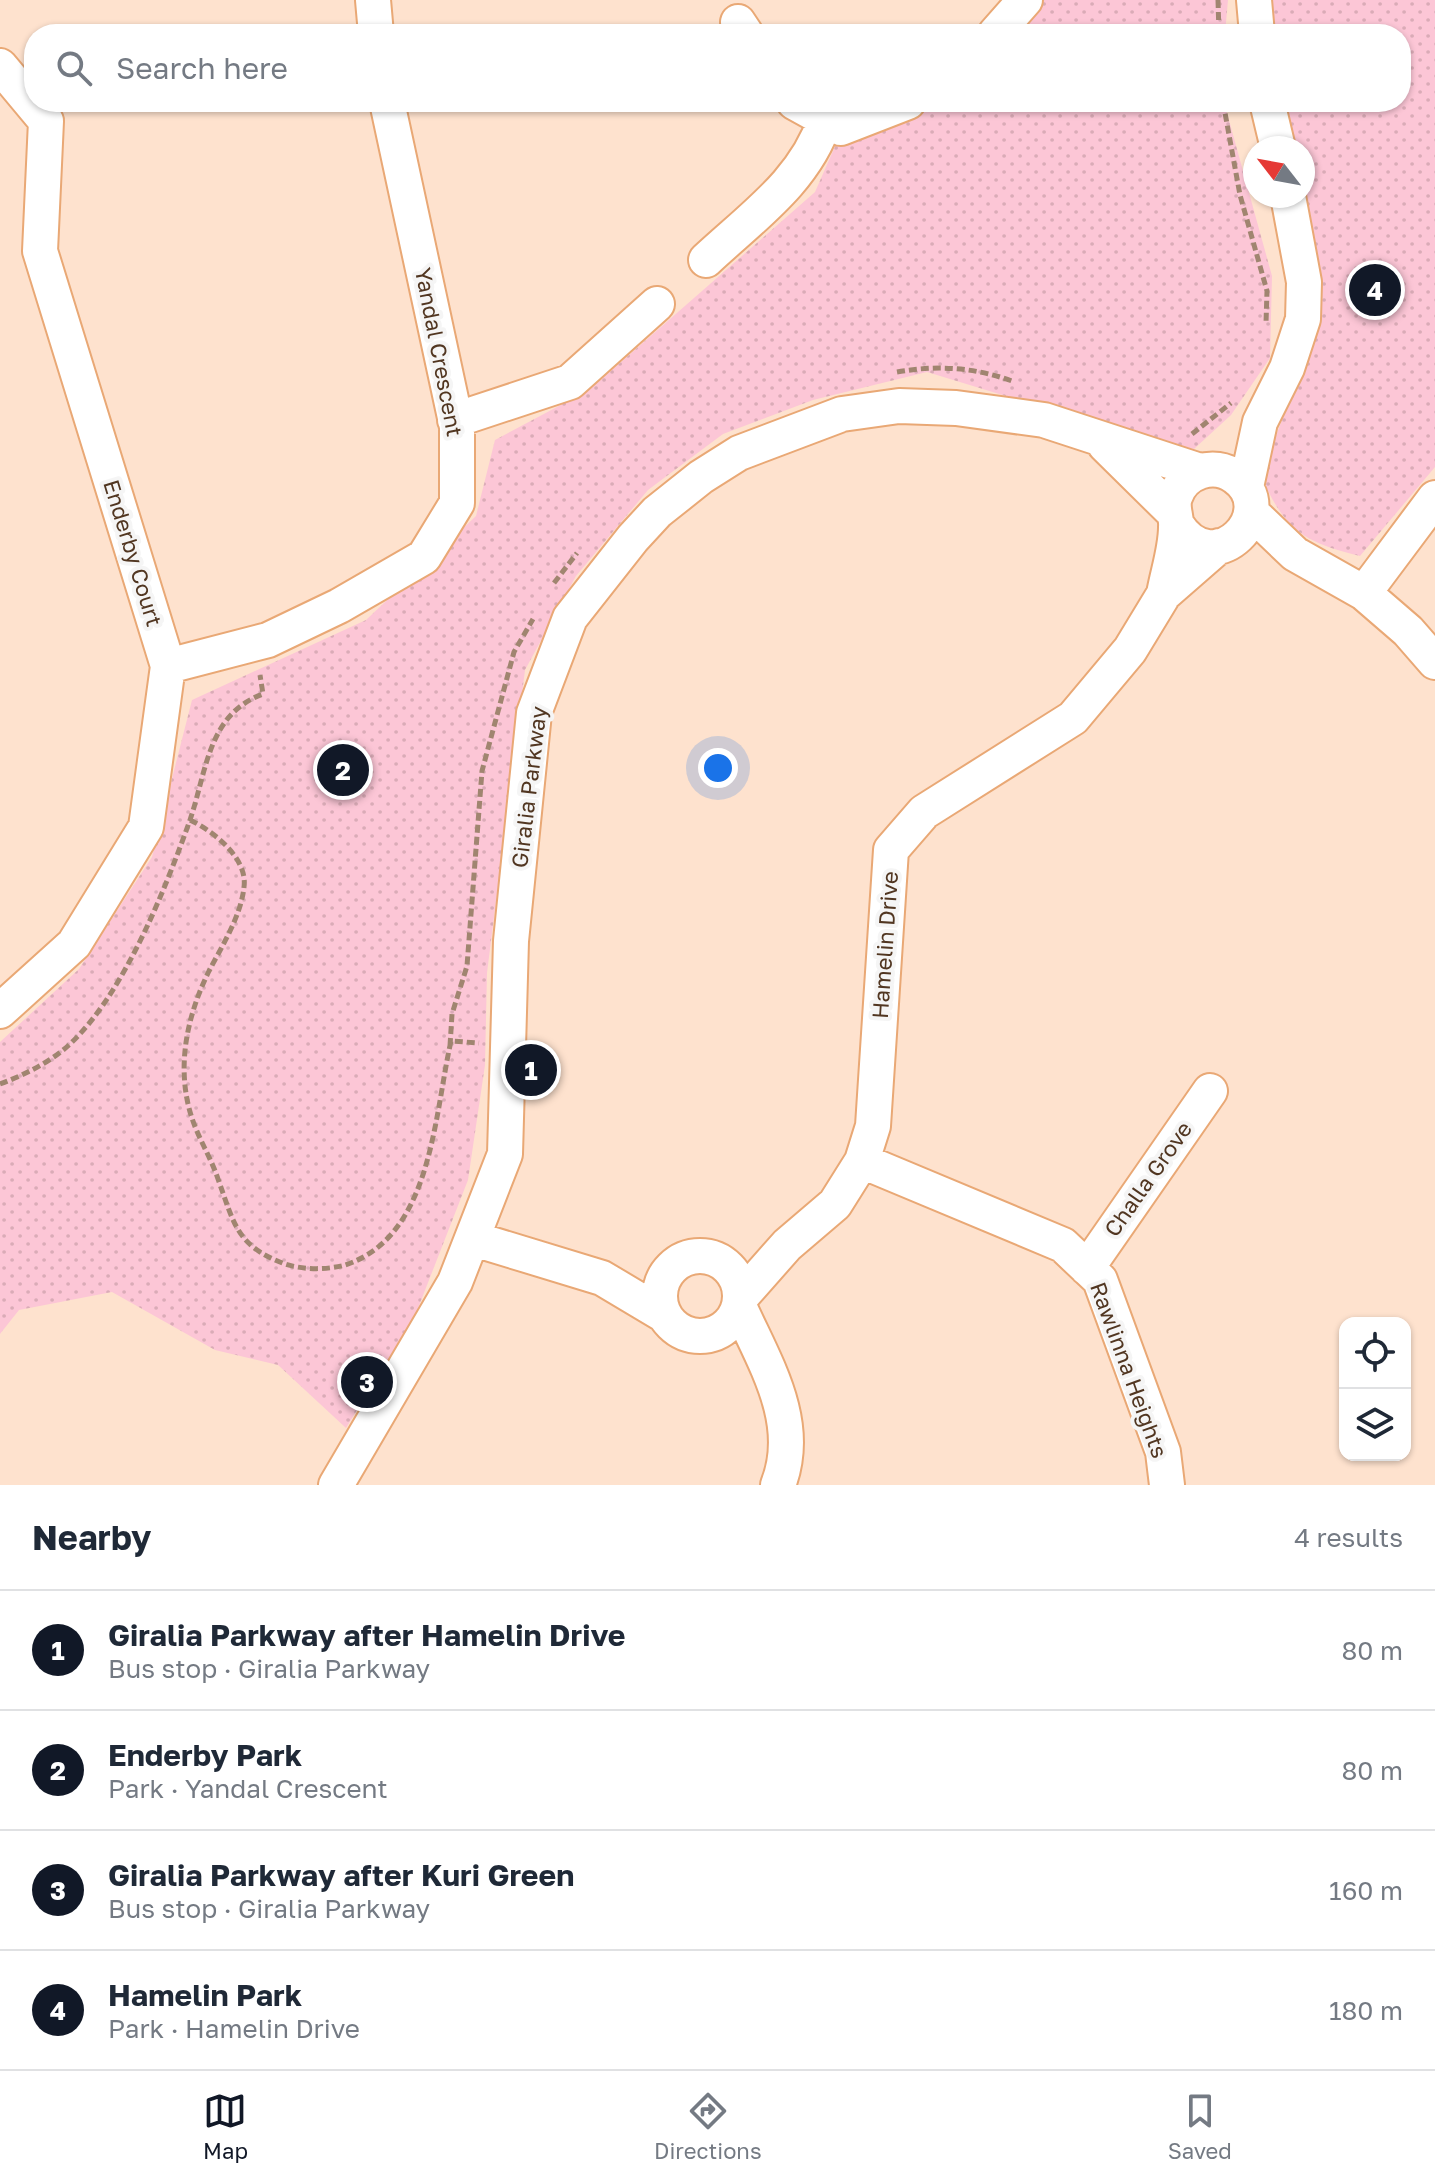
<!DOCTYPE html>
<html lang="en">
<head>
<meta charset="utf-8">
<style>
  body { margin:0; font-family:"Golos Text",sans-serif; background:#f6f6f7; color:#1f2937 }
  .controls { position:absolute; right:24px; bottom:24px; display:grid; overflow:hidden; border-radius:16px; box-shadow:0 2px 6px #0004 }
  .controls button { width:72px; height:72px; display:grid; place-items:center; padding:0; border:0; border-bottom:2px solid #e0e1e3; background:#fff; color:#1f2937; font:40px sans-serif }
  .compass { position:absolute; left:1243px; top:136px; width:72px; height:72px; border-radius:50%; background:#fff; box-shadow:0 2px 6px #0004; rotate:301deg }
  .you { position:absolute; left:718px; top:768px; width:28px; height:28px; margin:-20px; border:6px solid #fff; border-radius:50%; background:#1a73e8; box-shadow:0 0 0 12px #1a73e833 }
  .badge { display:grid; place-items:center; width:52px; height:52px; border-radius:50%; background:#111827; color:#fff; font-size:26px; font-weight:700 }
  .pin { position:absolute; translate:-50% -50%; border:4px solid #fff; box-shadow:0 2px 8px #0006 }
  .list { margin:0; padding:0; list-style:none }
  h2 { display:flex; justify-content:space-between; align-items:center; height:104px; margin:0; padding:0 32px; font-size:34px }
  h2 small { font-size:26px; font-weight:400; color:#747a83 }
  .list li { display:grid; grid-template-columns:52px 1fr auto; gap:24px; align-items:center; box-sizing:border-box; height:120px; padding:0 32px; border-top:2px solid #e0e1e3 }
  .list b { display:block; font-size:30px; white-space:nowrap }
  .list p { margin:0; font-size:26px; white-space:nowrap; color:#747a83 }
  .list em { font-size:26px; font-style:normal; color:#747a83 }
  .icon { flex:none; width:44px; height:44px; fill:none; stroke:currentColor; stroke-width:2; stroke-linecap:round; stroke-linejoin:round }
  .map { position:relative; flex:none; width:1435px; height:1485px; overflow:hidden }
  .search { position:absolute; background:#fff; box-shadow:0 2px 6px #0004; left:24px; right:24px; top:24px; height:88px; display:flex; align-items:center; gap:20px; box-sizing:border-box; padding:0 28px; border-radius:32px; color:#747a83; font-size:30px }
  .sheet { height:584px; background:#fff }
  nav { display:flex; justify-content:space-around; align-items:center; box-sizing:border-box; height:112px; border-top:2px solid #e0e1e3; background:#fff; font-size:22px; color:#747a83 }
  nav a { display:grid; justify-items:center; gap:4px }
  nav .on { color:#111827 }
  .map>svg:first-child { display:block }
</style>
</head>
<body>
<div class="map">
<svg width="1435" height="1485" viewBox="0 0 1435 1485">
  <defs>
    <pattern id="park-dots" width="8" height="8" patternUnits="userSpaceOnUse" patternTransform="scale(2)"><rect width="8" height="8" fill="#fcc6d6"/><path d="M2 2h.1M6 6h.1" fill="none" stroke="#daabb7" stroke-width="1.8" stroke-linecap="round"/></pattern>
  </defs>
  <rect width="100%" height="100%" fill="#fee2ce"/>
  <path fill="url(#park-dots)" d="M1044 0H1228L1225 34H1019Z
    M1270 0H1435V467L1360 556C1303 542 1285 530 1261 476L1315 331V250L1303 196V148H1292L1281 102H1401V34H1272Z
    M934 102H1224L1272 276 1270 358 1231 415 1194 449 1141 437 927 372 813 400 723 434 648 490 576 576 525 670 487 973 485 1065 468 1180 415 1316 346 1428 278 1365 215 1350 112 1292 19 1310 0 1334V1042L79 969 152 857 192 700 366 620 476 516 495 440 589 390 815 192 836 144 921 112Z"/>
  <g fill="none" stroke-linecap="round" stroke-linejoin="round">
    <g stroke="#e9a875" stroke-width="38">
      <path id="minor" d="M373 0 376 34
        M1254 0 1257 34
        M738 22 746 34
        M995 34 1025 0
        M0 66 46 121 40 251 168 666 146 827 74 944 0 1011
        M794 102 841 128 908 102
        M1267 102 1278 148
        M706 260C752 217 805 181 825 120
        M455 420 570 382 657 304
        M1105 445 1173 512
        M1246 487 1260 422 1287 368 1303 319 1304 282 1288 196
        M1251 512 1295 554 1364 593 1408 631 1435 662
        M1364 593 1435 498
        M1164 594C1168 572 1176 549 1176 527 1177 516 1171 508 1175 497 1183 472 1214 461 1235 477 1283 511 1215 584 1177 525
        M168 666 268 640 339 606 424 557 457 503V427L387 102
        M862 1161 1063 1245 1100 1280 1163 1452 1167 1485
        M474 1239 602 1278 664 1315
        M660 1296a40 40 0 1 1 80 0a40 40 0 1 1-80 0Z
        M1087 1268 1210 1091
        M741 1297 787 1245 835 1204 862 1161 873 1126 891 850 924 812 1073 718 1130 650 1164 594 1219 546
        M739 1306C764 1362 803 1422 778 1485
        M336 1485 455 1282 505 1154 511 941 534 713 570 618 633 538 657 512 701 477 739 453 842 414 899 406 956 408 1044 420 1200 471"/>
    </g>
    <path stroke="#a08570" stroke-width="5" stroke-dasharray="8 4" stroke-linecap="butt" d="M1218 0 1219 34
      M1223 102 1240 195 1267 291 1266 323
      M897 372C937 365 973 367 1012 381
      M1192 434 1231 403
      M554 583 577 553
      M190 820C213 831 248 858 244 887 241 916 222 946 209 971 185 1020 174 1076 196 1129 203 1146 212 1161 218 1179 234 1223 236 1246 285 1264 303 1270 327 1270 345 1265 432 1237 434 1116 451 1041L479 1043
      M450 1046 452 1014 467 966 482 771 514 652 533 619
      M0 1084C24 1075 49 1063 69 1045 124 994 165 890 190 820 207 770 208 714 263 694L260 675"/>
    <use href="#minor" stroke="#fff" stroke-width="34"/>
  </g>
  <g text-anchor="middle" stroke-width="8" stroke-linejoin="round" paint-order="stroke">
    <g font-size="22" fill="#513621" stroke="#f5f5f5">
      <text transform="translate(439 352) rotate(79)" y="8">Yandal Crescent</text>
      <text transform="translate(133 553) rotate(73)" y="8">Enderby Court</text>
      <text transform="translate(529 787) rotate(-83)" y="8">Giralia Parkway</text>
      <text transform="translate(885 945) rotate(-86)" y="8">Hamelin Drive</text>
      <text transform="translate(1148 1179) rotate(-55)" y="8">Challa Grove</text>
      <text transform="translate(1129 1370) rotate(70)" y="8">Rawlinna Heights</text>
    </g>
  </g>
</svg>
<div class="controls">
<button><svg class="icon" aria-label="locate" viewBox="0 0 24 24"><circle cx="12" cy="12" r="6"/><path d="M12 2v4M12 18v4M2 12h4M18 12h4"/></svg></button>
<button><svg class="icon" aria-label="layers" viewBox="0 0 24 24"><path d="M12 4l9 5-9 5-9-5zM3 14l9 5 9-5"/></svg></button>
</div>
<svg class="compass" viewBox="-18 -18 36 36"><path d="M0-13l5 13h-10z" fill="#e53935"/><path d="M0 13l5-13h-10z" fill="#747a83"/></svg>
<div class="you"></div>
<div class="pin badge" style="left:531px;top:1070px">1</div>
<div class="pin badge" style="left:343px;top:770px">2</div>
<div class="pin badge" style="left:367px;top:1382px">3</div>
<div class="pin badge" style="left:1375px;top:290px">4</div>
<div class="search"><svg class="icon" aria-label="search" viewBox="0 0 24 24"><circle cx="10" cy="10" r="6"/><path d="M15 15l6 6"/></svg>Search here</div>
</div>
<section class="sheet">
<h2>Nearby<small>4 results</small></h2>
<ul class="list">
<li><span class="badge">1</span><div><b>Giralia Parkway after Hamelin Drive</b><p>Bus stop · Giralia Parkway</p></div><em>80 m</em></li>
<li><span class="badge">2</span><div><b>Enderby Park</b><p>Park · Yandal Crescent</p></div><em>80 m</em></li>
<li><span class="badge">3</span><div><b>Giralia Parkway after Kuri Green</b><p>Bus stop · Giralia Parkway</p></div><em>160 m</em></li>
<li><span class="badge">4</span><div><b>Hamelin Park</b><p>Park · Hamelin Drive</p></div><em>180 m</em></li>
</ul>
</section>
<nav>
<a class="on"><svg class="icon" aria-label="map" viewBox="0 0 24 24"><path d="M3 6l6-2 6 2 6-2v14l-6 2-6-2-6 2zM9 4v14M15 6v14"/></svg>Map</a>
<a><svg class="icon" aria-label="directions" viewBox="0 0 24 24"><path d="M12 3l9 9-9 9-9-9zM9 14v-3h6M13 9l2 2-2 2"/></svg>Directions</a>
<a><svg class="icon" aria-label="saved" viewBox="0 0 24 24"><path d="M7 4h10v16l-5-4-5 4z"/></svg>Saved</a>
</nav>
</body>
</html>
